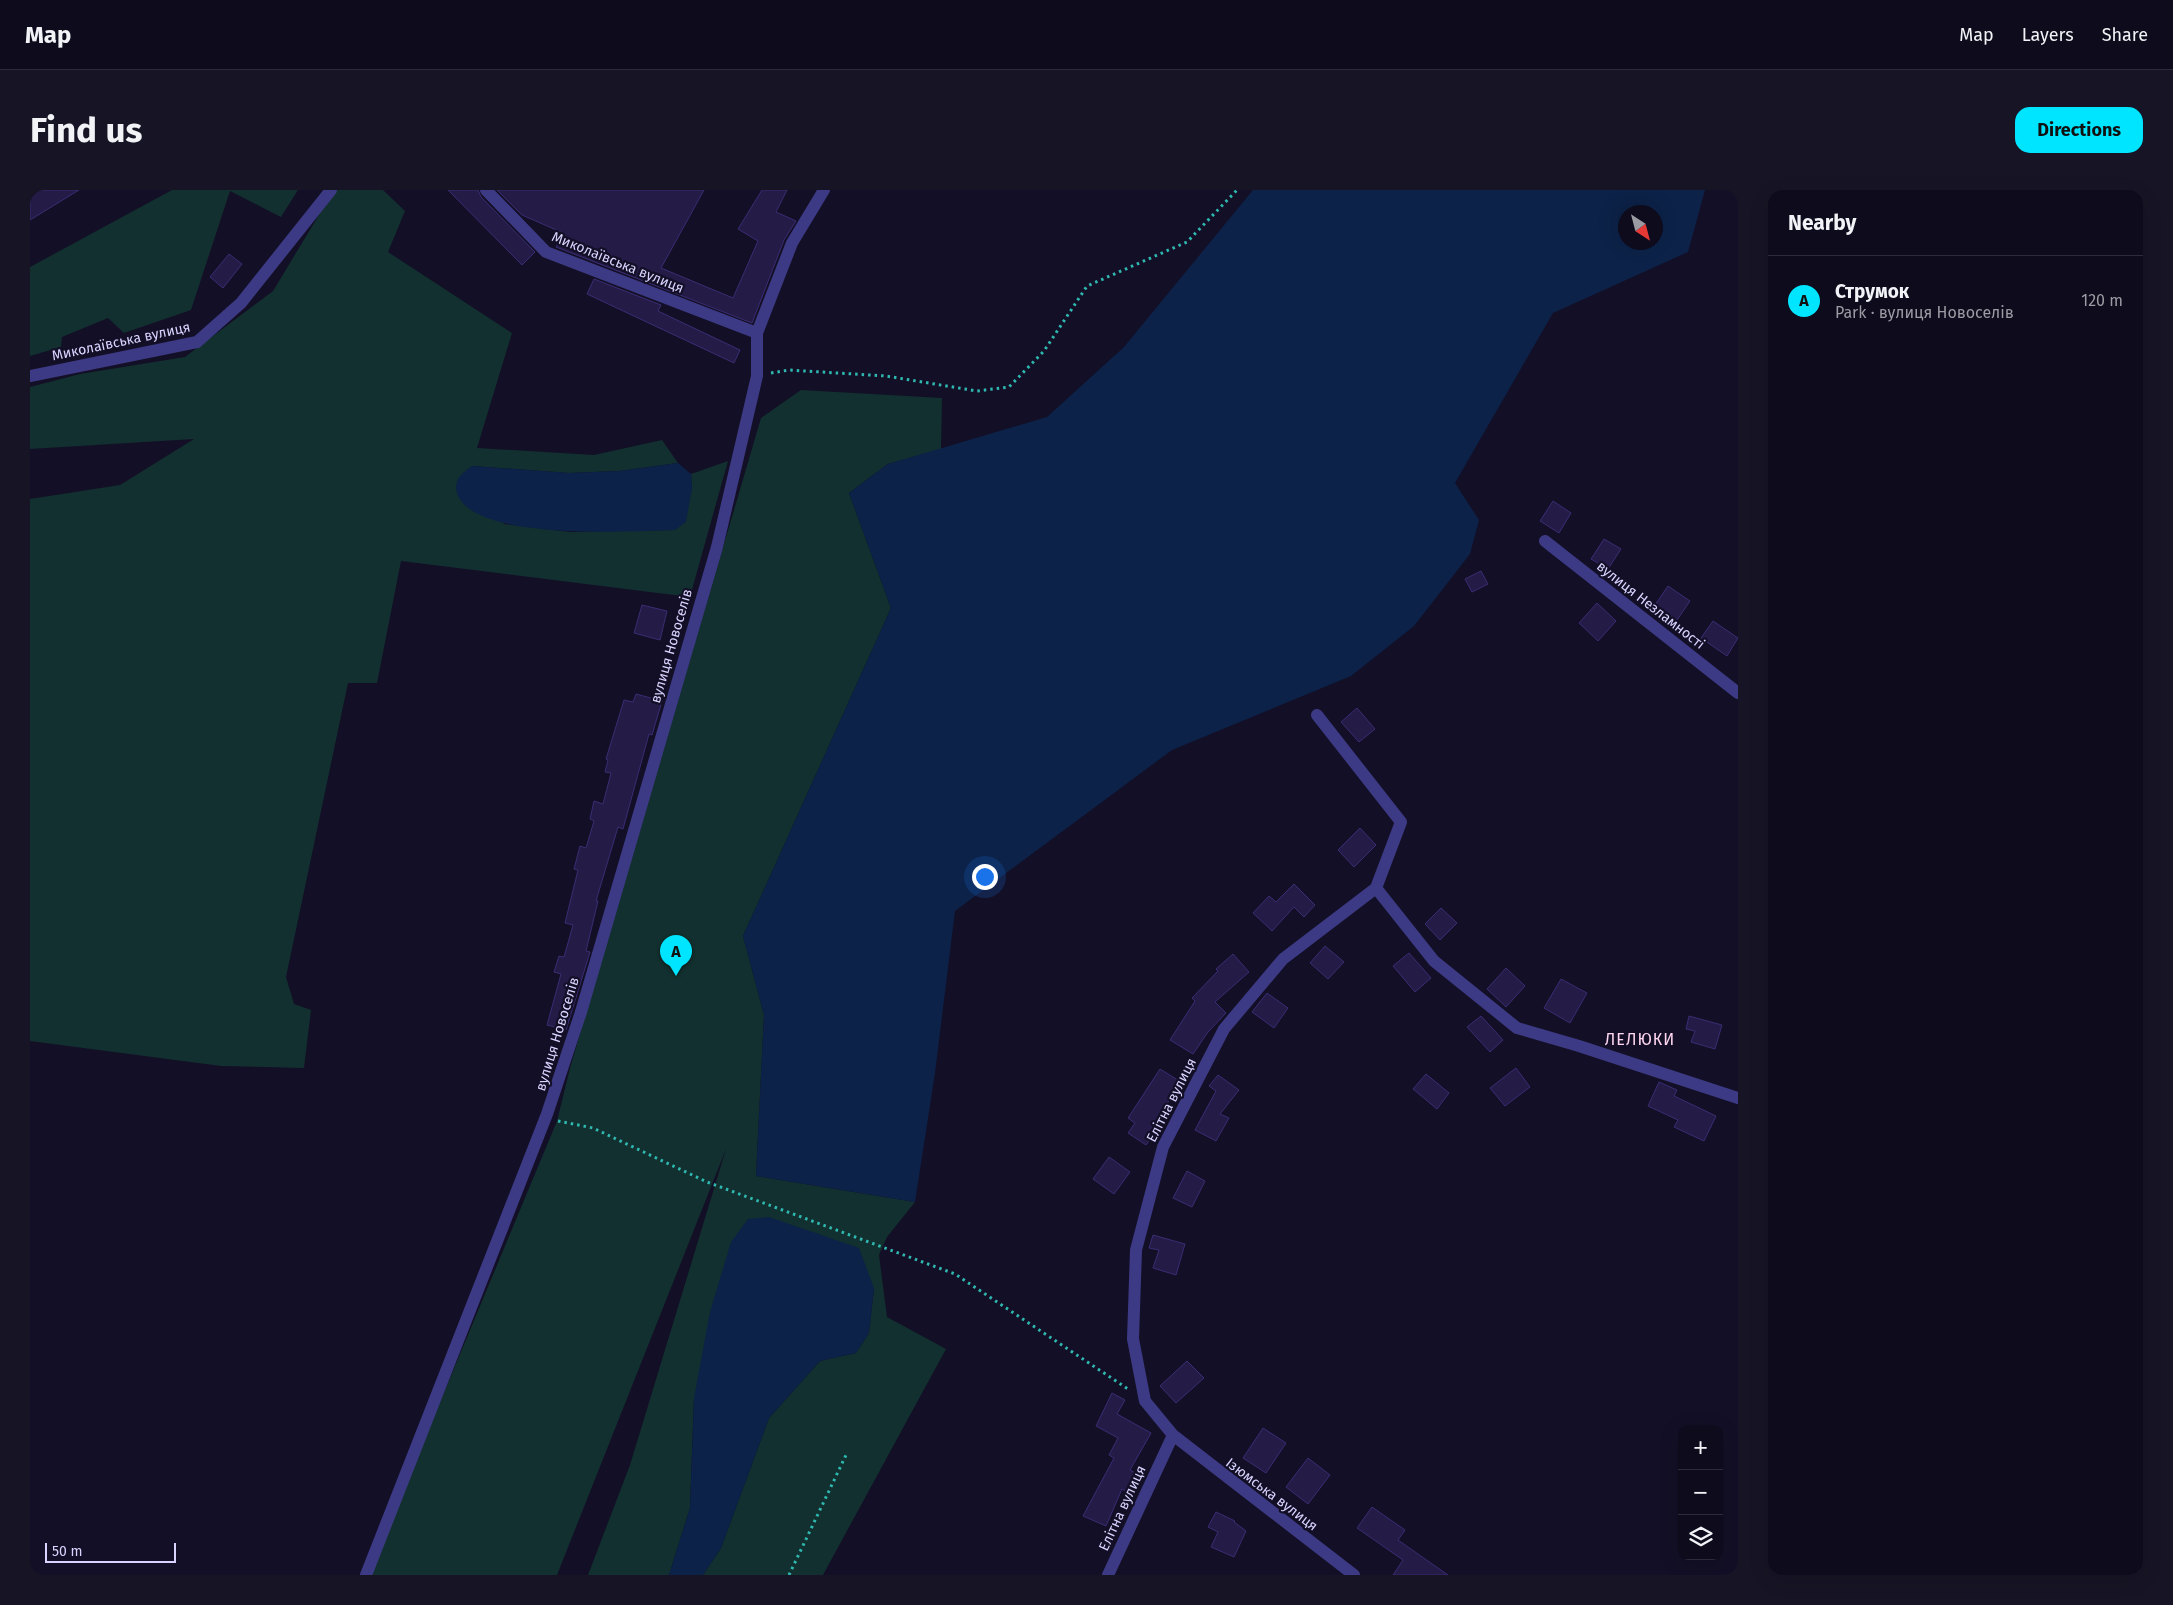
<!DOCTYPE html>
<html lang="en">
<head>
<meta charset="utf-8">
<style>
  body { margin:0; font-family:"Fira Sans",sans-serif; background:#171425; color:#f1f3f6 }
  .controls { position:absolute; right:15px; bottom:15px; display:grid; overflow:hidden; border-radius:10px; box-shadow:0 5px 20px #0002 }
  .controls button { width:45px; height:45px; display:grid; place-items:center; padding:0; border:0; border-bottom:1px solid #2e2b3b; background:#0e0b1c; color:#f1f3f6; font:25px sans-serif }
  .compass { position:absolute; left:1588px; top:15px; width:45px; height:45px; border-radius:50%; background:#0e0b1c; box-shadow:0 5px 20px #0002; rotate:144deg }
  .scale { position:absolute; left:15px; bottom:12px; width:131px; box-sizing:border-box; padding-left:5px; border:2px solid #d9d4ff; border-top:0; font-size:14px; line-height:18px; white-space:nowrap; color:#d9d4ff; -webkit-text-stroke:4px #130f26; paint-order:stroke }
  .you { position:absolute; left:954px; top:686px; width:18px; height:18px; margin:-12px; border:4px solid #fff; border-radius:50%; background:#1a73e8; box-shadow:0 0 0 8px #1a73e833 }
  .badge { display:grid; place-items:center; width:32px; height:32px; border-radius:50%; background:#00e5ff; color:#111; font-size:16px; font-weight:700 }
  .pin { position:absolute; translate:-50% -41px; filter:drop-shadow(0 1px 2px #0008) }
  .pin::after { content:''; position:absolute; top:26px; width:18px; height:15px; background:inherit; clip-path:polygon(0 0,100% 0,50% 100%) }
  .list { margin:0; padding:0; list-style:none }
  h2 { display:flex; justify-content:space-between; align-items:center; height:65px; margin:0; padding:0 20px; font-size:21px }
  h2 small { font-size:16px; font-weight:400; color:#9b9ba3 }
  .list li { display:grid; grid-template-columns:32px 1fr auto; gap:15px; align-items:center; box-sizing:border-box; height:90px; padding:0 20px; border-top:1px solid #2e2b3b }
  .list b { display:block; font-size:19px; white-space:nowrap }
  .list p { margin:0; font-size:16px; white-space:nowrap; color:#9b9ba3 }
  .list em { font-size:16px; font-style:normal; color:#9b9ba3 }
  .icon { flex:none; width:28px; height:28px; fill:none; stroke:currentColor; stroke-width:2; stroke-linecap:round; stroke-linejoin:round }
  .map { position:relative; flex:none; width:1708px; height:1385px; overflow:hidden; border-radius:15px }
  header { display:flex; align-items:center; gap:30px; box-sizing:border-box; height:70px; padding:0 25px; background:#0e0b1c; border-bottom:1px solid #2e2b3b }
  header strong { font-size:24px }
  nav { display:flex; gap:28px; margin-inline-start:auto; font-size:18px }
  .intro { display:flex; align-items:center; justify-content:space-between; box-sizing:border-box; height:120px; padding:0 30px }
  h1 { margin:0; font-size:35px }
  .button { padding:12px 22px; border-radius:15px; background:#00e5ff; color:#111; font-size:18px; font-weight:700 }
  main { display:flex; gap:30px; padding:0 30px }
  aside { flex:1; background:#0e0b1c; border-radius:15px; box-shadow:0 5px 20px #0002 }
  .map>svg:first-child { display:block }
</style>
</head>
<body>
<header>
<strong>Map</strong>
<nav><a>Map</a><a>Layers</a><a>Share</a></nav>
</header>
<div class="intro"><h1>Find us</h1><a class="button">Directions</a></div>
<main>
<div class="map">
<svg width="1708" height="1385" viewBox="0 0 1708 1385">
  <rect width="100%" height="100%" fill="#130f26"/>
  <path fill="#12302f" d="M142 0H268L251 27 200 1 161 120 94 143 78 128 32 147 31 157 0 166V77Z
    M304 0H353L375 21 358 62 482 143 447 258 564 265 632 250 648 273 589 281 539 283 442 276 474 334 540 342 645 340 662 298 661 284 698 271 660 407 371 371 347 493H318L256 787 264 814 281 820 274 878 191 876 0 851V309L90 295 164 249 0 259V197L50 184 155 167 243 101Z
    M771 200 912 208 911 259 858 274 819 303 861 418 713 746 734 825 726 986 885 1012 857 1047 849 1065 857 1127 916 1159 793 1385H673L691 1358 739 1228 790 1171 826 1163 839 1143 844 1098 664 1208 660 1318 639 1385H558L600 1275 696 959 527 1385H338L527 931 540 878 731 228Z"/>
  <path fill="#0c2248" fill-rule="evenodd" d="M1223 0H1675L1658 62 1523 123 1425 293 1449 330 1440 364 1384 436 1321 486 1142 560 925 721 905 883 885 1012 726 986 734 825 713 746 861 418 819 303 858 274 1017 227 1094 157ZM1626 22V52H1596V22Z
    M648 273 661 284 662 298 656 332 645 340C603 341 443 352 427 303 423 290 432 283 442 276L539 283 589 281Z
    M739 1027 829 1058 844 1098 839 1143 826 1163 790 1171 739 1228 691 1358 673 1385H639L660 1318 664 1208 680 1122 701 1052 718 1029Z"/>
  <path fill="#241b47" stroke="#3b2d73" d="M0 0H49L0 30Z
    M418 0H448L451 7 505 62 492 75Z
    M467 0H674L631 78 703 108 728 51 708 39 732 0H757L746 22 766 31 754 50 722 133 526 57 533 43 492 25Z
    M199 64 212 74 193 98 180 87Z
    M564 89 631 115 628 121 710 160 704 173 557 104Z
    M1523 311 1541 323 1529 343 1510 331Z
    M1574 349 1591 359 1578 379 1561 369Z
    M1451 381 1458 394 1442 402 1435 389Z
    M1638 396 1660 411 1647 430 1625 415Z
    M1567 413 1586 431 1568 451 1549 433Z
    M612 415 637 421 630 450 604 443Z
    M1683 431 1708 448 1697 466 1671 448Z
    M606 504 632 511 622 545 619 544 593 639 588 637 566 711H568L556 761 560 762 536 840 517 835 531 784 524 782 529 766 534 767 543 735 535 733 548 680 544 679 550 656 556 658 564 631 560 629 564 611 573 614 581 583 575 582 578 570 576 569 594 510 603 512Z
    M1327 518 1345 539 1329 552 1311 532Z
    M1330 638 1346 655 1324 677 1308 660Z
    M1264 694 1285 715 1274 727 1264 717 1242 741 1223 723 1239 706 1246 712Z
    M1411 718 1427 733 1410 750 1395 734Z
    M1295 756 1314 772 1298 789 1280 773Z
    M1379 763 1401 788 1385 802 1363 776Z
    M1203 764 1219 782 1185 812 1196 823 1178 842 1163 864 1140 850 1165 811 1162 808 1188 781 1186 779Z
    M1476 778 1495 796 1476 817 1457 799Z
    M1531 789 1557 803 1540 833 1514 818Z
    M1237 803 1258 818 1244 838 1222 822Z
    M1451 826 1473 850 1460 862 1437 837Z
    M1659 826 1692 835 1685 859 1661 852 1665 841 1656 839Z
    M1486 878 1500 897 1475 916 1460 898Z
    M1130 879 1151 892 1127 929 1132 932 1116 955 1098 943 1105 933 1098 928Z
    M1396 884 1419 903 1407 919 1383 899Z
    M1188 885 1209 900 1190 924 1199 928 1186 951 1165 940 1186 901 1179 896Z
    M1629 892 1647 900 1644 906 1686 926 1674 951 1644 937 1648 930 1618 916Z
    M1079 967 1100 982 1084 1004 1063 989Z
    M1157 981 1175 991 1162 1017 1143 1008Z
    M1123 1045 1155 1054 1146 1085 1123 1078 1129 1060 1119 1058Z
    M1157 1171 1174 1188 1146 1213 1130 1196Z
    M1082 1203 1095 1210 1087 1224 1121 1243 1100 1280 1109 1285 1100 1303 1092 1299 1076 1336 1053 1326 1084 1268 1079 1265 1088 1248 1066 1236Z
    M1233 1238 1256 1253 1236 1283 1213 1268Z
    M1278 1268 1300 1285 1278 1314 1256 1297Z
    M1342 1317 1375 1340 1368 1350 1418 1385H1363L1373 1370 1327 1338Z
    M1186 1322 1205 1331 1204 1332 1216 1341 1204 1367 1181 1357 1188 1342 1178 1337Z"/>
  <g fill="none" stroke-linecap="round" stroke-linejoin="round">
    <path stroke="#2fb8b0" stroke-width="3" stroke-dasharray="2.5 4" stroke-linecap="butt" d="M741 183 759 180 856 186 947 201 979 197 1014 161 1057 96 1157 52 1207 0
      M528 931 563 938 677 992 925 1084 1098 1199
      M759 1385 817 1263"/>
    <path stroke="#3d3a85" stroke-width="12" d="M456 0 516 62 727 143
      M0 186 167 152 211 113 301 0
      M1515 351 1708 503
      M1287 525 1371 632 1346 698 1253 769 1194 839 1133 957 1106 1060 1103 1149 1115 1211 1143 1245 1324 1385
      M1346 698 1404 771 1487 838 1549 856 1708 908
      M336 1385 517 924 551 822 687 357 727 186V143L762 53 794 0
      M1078 1385 1143 1245"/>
  </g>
  <g text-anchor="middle" stroke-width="4.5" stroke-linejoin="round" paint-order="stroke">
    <g font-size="14" fill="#d9d4ff" stroke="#130f26">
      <text transform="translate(588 72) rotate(22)" y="5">Миколаївська вулиця</text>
      <text transform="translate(91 151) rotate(-12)" y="5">Миколаївська вулиця</text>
      <text transform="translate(1621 415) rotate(38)" y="5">вулиця Незламності</text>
      <text transform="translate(641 456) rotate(-74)" y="5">вулиця Новоселів</text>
      <text transform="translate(527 844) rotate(-73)" y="5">вулиця Новоселів</text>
      <text transform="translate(1141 910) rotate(-63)" y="5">Елітна вулиця</text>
      <text transform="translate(1242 1304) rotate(37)" y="5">Ізюмська вулиця</text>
      <text transform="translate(1092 1318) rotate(-65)" y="5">Елітна вулиця</text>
    </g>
    <g font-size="16" letter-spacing="1" fill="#ffd6f0" stroke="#130f26">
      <text x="1610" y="855">ЛЕЛЮКИ</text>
    </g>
  </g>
</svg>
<div class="controls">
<button>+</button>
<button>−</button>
<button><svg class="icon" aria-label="layers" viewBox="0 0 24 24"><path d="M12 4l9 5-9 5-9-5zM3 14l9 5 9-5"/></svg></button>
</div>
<svg class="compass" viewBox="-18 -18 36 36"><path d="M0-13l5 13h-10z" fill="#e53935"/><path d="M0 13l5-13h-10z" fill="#9b9ba3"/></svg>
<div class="scale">50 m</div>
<div class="you"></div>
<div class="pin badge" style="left:646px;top:786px">A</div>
</div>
<aside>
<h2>Nearby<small></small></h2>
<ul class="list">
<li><span class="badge">A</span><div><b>Струмок</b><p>Park · вулиця Новоселів</p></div><em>120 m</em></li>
</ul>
</aside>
</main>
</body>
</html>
